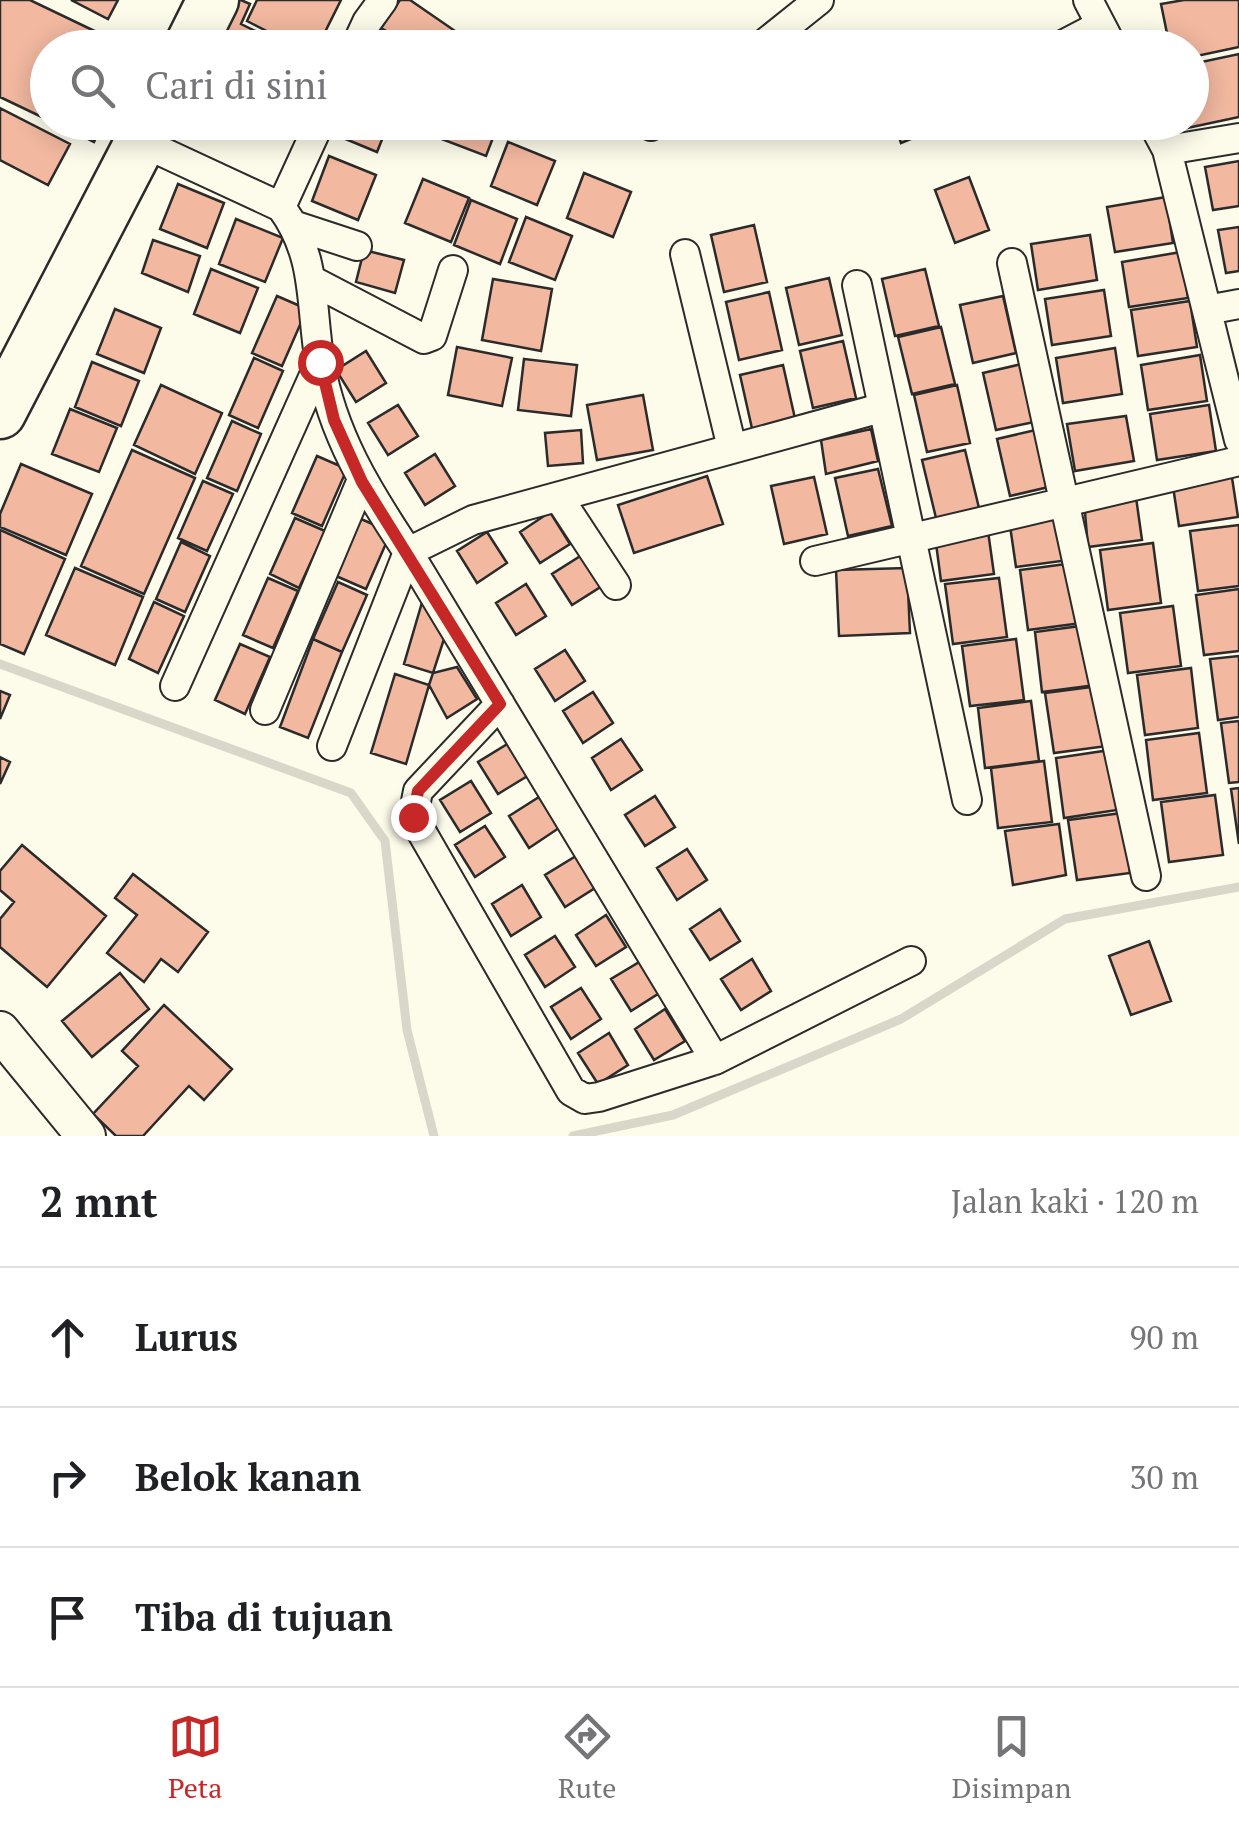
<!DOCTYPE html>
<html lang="id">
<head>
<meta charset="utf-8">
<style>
  body { margin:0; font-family:"PT Serif",serif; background:#f6f6f6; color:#202124 }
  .stop { position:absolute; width:30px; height:30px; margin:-22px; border:8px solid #c62828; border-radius:50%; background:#fff }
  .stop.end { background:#c62828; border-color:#fff; box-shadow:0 2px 10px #0008 }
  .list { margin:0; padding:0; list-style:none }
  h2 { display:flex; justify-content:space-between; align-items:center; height:130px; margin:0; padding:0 40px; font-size:42px }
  h2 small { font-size:32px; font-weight:400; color:#757577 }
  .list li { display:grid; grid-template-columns:65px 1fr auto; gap:30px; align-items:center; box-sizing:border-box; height:140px; padding:0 40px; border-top:2px solid #e0e0e0 }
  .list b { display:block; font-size:38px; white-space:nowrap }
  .list em { font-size:32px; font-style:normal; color:#757577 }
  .icon { flex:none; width:55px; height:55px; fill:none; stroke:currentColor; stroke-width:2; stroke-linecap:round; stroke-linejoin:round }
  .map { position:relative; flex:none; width:1239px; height:1136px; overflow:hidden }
  .search { position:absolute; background:#fff; box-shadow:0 5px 25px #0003; left:30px; right:30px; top:30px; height:110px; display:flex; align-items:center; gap:25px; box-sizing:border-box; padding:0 35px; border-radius:55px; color:#757577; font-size:38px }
  .sheet { height:550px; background:#fff }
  nav { display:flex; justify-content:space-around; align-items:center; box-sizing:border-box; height:140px; border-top:2px solid #e0e0e0; background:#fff; font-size:28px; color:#757577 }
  nav a { display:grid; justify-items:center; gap:5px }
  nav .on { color:#c62828 }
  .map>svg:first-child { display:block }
</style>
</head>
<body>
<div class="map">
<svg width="1239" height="1136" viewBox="0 0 1239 1136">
  <rect width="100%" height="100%" fill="#fdfbea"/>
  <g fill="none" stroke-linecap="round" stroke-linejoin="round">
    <path stroke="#d8d7c9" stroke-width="9" d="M0 664 351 793 385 841 407 1030 434 1136
      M573 1136 673 1115 901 1019 1065 919 1239 887"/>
  </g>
  <path fill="#f2b8a0" stroke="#2b2b2b" stroke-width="2.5" d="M0 0H30L130 48H48V120L0 97Z
    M71 0H118L108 19Z
    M223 0H241L250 4 241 24 290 48H201Z
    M257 0H341L317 48H300L247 21Z
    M400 0H410L458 33 449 48H416L381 28Z
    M1184 0H1239V47L1192 57V48H1170L1161 4Z
    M370 35 403 48H365Z
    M1239 54V117L1178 130 1177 122H1192V64Z
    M0 108 70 144 48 185 0 160Z
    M54 122H103L94 142Z
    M196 122H221L216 132Z
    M236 122H267L261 135Z
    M335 122H389L377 152 331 133Z
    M445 122H499L486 156 439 138Z
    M560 122H579L571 133Z
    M894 122H952L901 143Z
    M1025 122H1063L1032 137Z
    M508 142 555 161 537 205 491 186Z
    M329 156 376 175 358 220 312 201Z
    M1239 161V206L1213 210 1205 167Z
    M584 173 631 192 613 237 567 218Z
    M969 177 989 230 955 243 935 190Z
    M423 179 469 198 451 242 405 223Z
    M178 184 224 203 207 248 160 229Z
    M1166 197 1173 243 1115 252 1107 207Z
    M471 200 517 219 500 264 454 245Z
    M526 217 572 236 555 280 509 262Z
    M236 219 283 238 265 282 219 264Z
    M754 225 767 282 724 292 711 235Z
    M1239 227V271L1226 273 1218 230Z
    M1090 235 1097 280 1038 290 1031 244Z
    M153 240 200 256 188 292 142 273Z
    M364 250 404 260 395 293 356 282Z
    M1181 252 1188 298 1129 307 1122 262Z
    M211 269 258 288 240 333 194 314Z
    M925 269 939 326 895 336 882 279Z
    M829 278 842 335 799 345 786 288Z
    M493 279 552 289 541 351 482 340Z
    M1104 290 1111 336 1052 345 1045 299Z
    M769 292 782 350 739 360 726 302Z
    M277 296 307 309 282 366 252 353Z
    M1003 296 1016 353 973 363 960 305Z
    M1190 301 1197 347 1138 356 1131 310Z
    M115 309 161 328 144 373 97 354Z
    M941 327 955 384 912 394 898 337Z
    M843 341 856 398 813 408 800 351Z
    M457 347 512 358 502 406 448 395Z
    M1115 348 1122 394 1063 403 1056 358Z
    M366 351 386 383 356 402 336 370Z
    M1200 355 1207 401 1148 410 1141 365Z
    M254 358 283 371 258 428 229 415Z
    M524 359 577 365 571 416 518 410Z
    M92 362 139 381 121 426 75 407Z
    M1026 363 1039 421 996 430 983 373Z
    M783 365 796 423 753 433 740 375Z
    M161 385 222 413 195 474 134 445Z
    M957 385 970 443 927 452 914 395Z
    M643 395 653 450 597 460 587 405Z
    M398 405 418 436 388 455 368 423Z
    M1209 405 1216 451 1157 460 1150 414Z
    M70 409 117 428 99 472 52 454Z
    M1126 416 1134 461 1075 471 1067 424Z
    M232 421 261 434 237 491 207 478Z
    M871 429 878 461 826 474 821 440Z
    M1040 429 1053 486 1010 496 997 439Z
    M581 430 583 463 548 466 545 433Z
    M132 450 195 478 144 594 81 566Z
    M965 450 979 508 936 518 922 460Z
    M435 454 455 486 425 505 405 473Z
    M317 456 347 469 322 526 292 513Z
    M21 464 92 494 66 555 0 527V514Z
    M878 469 892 526 848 536 835 478Z
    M1231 471 1238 517 1179 526 1172 480Z
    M707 476 723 524 634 553 618 505Z
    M814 477 827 534 784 544 771 486Z
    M203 481 233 494 207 551 178 538Z
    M1135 490 1142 540 1088 547 1084 501Z
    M1061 508 1069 560 1016 567 1009 519Z
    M550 512 570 544 540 563 520 532Z
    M295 518 325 531 299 588 270 574Z
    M361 519 391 532 366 589 336 576Z
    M987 524 994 574 941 581 935 536Z
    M1239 525V586L1198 591 1190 531Z
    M0 530 65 559 24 654 0 644Z
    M487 532 507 563 477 583 457 551Z
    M181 542 210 556 185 612 156 599Z
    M1153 543 1161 603 1108 610 1100 550Z
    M582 555 602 586 572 605 552 574Z
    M1074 563 1082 623 1028 630 1020 570Z
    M75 568 143 597 115 665 46 635Z
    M907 568 910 633 839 636 836 570Z
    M268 578 298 591 273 648 243 635Z
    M999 578 1007 637 953 644 945 584Z
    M338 582 367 595 342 652 313 639Z
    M526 584 546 616 516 635 496 603Z
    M1239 589V651L1204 655 1196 595Z
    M423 599 444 639 433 673 404 664Z
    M154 602 184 616 158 673 129 659Z
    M1173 606 1181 666 1128 673 1120 613Z
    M1088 625 1096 685 1042 692 1035 632Z
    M313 639 342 652 308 738 280 727Z
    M1016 639 1024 700 970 706 962 646Z
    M240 644 270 657 245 714 215 700Z
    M565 650 585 681 555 701 535 669Z
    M1239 656V717L1218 720 1210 659Z
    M457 667 477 699 447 718 429 685 433 673Z
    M1191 668 1198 728 1145 735 1137 675Z
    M395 674 429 685 406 764 371 753Z
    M1099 686 1107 746 1054 753 1045 693Z
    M0 691 10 695 0 719Z
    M593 692 613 723 583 743 563 711Z
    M1031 701 1039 761 985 768 978 708Z
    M1239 721V782L1229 783 1221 723Z
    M1199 733 1207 793 1153 800 1146 740Z
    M621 739 642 770 611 790 592 758Z
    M509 743 529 775 498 794 478 762Z
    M1110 750 1117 810 1064 818 1056 758Z
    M0 757 10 762 0 784Z
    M1044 761 1052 822 998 828 991 768Z
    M471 781 491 813 460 832 440 800Z
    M1239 788V844L1231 789Z
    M1215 795 1223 855 1169 862 1161 802Z
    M655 796 675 827 645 846 625 815Z
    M539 797 559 828 529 848 509 816Z
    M1122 813 1130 873 1077 880 1068 820Z
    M1059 824 1066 875 1013 885 1005 831Z
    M485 826 505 857 475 877 455 845Z
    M22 845 106 916 47 987 0 947V919L14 902 0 890V871Z
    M687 849 707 880 677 900 657 868Z
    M576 856 595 888 565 907 545 875Z
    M133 874 208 932 178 972 161 959 144 982 107 953 137 915 115 898Z
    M522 885 541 917 511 936 492 904Z
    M720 909 740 941 710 960 690 929Z
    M606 915 626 947 596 966 576 935Z
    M555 936 575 967 545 987 525 955Z
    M1149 941 1171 1001 1131 1015 1109 956Z
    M752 959 771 991 741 1010 721 979Z
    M641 961 661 992 631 1011 611 979Z
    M120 973 149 1009 92 1057 62 1021Z
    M581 988 601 1019 571 1039 551 1007Z
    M164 1005 232 1069 204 1100 189 1086 143 1136H116L93 1114 138 1066 122 1051Z
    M665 1009 685 1041 654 1060 635 1029Z
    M609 1033 628 1065 598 1084 578 1053Z"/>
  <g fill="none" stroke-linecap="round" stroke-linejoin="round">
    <g stroke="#2b2b2b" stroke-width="32">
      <path id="street" d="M1088 0 1113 48
        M355 48 367 22 383 0
        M759 48 819 0
        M1057 48 1101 25
        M1152 122 1167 150 1239 440
        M651 126 655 122
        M141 142 281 207C318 257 310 305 320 363 332 434 368 492 408 552L715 1060
        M1167 150 1239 138
        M281 207 320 122
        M296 226 357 246
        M685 254 732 448
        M1012 263 1146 876
        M313 281 424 339 432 336 453 270
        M857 285 967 800
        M1207 310 1239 304
        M559 498 616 585
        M815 561 1239 461
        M175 686 320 362
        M500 704 418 791 413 817 571 1091 585 1099 599 1097 715 1060 911 961
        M265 710 361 482
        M332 746 408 552 473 520 881 408"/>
    </g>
    <g stroke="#2b2b2b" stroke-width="42">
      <path id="secondary" d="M0 1031 86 1136"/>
    </g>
    <g stroke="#2b2b2b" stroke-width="55">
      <path id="highway" d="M189 48 213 0
        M0 413 151 122"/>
    </g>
    <use href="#street" stroke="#fdfbea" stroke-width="28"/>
    <use href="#secondary" stroke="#fdfbea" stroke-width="38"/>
    <use href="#highway" stroke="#fdfbea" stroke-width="50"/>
  </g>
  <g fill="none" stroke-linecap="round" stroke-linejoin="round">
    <path stroke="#c62828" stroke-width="12" d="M320 362 334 420 362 482 500 704 418 791 413 817"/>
  </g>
</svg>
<div class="stop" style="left:320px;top:362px"></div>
<div class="stop end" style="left:413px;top:817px"></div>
<div class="search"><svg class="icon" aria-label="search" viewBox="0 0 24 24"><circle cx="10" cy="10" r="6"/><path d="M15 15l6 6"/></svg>Cari di sini</div>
</div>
<section class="sheet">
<h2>2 mnt<small>Jalan kaki · 120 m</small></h2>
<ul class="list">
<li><svg class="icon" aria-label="ahead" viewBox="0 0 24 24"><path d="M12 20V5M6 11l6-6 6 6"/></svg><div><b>Lurus</b></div><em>90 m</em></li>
<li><svg class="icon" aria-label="right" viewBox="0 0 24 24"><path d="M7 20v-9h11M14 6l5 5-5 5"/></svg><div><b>Belok kanan</b></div><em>30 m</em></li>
<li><svg class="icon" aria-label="arrive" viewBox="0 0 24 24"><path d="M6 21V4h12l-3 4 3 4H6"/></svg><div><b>Tiba di tujuan</b></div></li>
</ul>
</section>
<nav>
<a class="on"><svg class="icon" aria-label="map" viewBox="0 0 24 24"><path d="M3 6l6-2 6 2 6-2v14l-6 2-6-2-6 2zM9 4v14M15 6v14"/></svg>Peta</a>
<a><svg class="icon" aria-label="directions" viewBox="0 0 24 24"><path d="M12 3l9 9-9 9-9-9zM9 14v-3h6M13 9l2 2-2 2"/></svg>Rute</a>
<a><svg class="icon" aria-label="saved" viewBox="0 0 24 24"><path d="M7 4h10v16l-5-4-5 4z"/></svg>Disimpan</a>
</nav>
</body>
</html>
